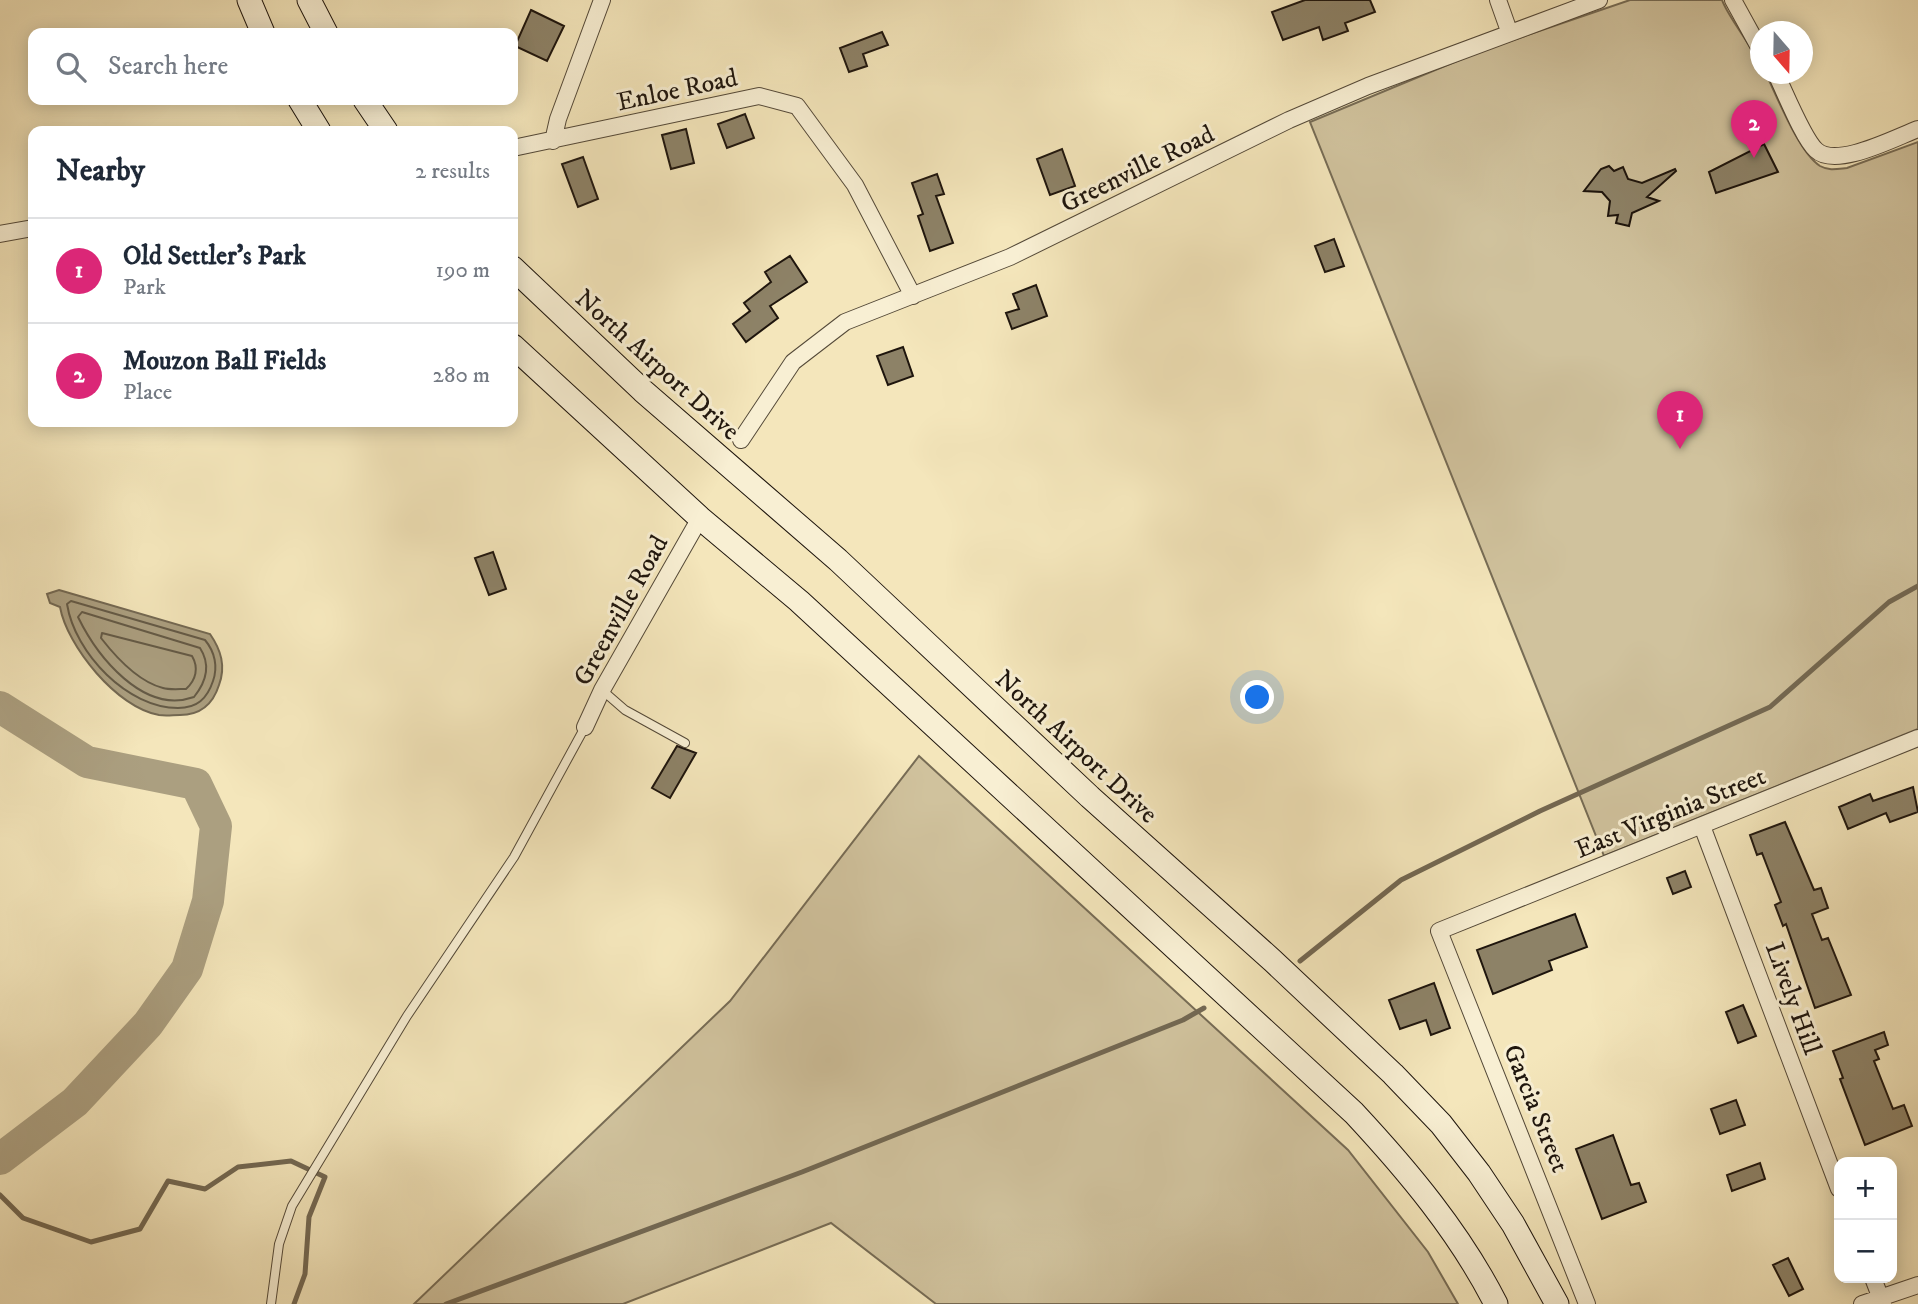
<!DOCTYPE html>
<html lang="en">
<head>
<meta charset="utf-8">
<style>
  body { margin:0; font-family:"IM FELL DW Pica",serif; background:#f2f2f3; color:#1f2937 }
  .controls { position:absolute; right:21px; bottom:21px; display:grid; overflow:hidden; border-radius:14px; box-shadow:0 4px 18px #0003 }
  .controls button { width:63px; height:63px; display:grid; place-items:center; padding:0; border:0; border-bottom:2px solid #e0e1e3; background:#fff; color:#1f2937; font:35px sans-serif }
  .compass { position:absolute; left:1750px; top:21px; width:63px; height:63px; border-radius:50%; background:#fff; box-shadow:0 4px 18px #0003; rotate:160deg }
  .you { position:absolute; left:1258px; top:698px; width:24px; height:24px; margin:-18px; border:5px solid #fff; border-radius:50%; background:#1a73e8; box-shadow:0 0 0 10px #1a73e833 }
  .badge { display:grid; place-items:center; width:46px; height:46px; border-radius:50%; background:#db2777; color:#fff; font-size:23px; font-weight:700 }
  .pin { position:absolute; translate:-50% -58px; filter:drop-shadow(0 2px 4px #0008) }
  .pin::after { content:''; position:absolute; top:37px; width:24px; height:21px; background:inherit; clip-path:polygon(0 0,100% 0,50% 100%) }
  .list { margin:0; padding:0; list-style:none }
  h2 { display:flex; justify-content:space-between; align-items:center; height:91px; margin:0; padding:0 28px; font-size:30px }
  h2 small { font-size:23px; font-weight:400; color:#747a83 }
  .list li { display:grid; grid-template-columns:46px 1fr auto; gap:21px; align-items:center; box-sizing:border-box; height:105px; padding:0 28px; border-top:2px solid #e0e1e3 }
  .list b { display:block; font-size:26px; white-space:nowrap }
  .list p { margin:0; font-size:23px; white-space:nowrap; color:#747a83 }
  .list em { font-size:23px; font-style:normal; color:#747a83 }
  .icon { flex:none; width:38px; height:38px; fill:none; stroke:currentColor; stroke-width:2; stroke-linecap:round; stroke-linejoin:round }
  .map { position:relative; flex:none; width:1918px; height:1304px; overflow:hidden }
  .search { position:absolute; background:#fff; box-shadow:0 4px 18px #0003; left:28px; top:28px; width:490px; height:77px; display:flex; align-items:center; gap:18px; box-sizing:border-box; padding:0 24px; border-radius:14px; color:#747a83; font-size:26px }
  .panel { position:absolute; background:#fff; box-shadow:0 4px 18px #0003; left:28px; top:126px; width:490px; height:301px; border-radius:14px }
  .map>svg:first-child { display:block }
</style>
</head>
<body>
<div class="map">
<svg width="1918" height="1304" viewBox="0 0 1918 1304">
  <rect width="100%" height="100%" fill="#f4e6bb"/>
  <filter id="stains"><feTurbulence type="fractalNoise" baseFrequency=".00286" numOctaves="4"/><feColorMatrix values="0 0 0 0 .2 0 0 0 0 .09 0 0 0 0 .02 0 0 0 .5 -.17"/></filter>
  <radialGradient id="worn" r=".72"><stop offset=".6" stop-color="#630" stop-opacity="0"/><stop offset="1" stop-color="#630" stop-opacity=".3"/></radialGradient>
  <path fill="#d0c29d" stroke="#776c55" stroke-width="2" d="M1630 0H1722C1730 22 1760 53 1760 74H1766C1777 96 1799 153 1820 166 1829 171 1837 169 1847 168L1918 142V729L1604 856 1310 122 1481 51Z
    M919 756 1348 1150 1428 1252 1458 1304H936L831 1223 623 1304H414L730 1001Z"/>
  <path fill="#ab9f80" stroke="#736852" stroke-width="2" d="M59 590 210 634C221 650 226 666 219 685 213 704 201 715 180 715 173 715 166 716 159 715 117 708 67 646 60 607L50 603 47 594Z"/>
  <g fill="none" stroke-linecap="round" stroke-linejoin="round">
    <path stroke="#645a46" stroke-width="2" d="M71 601 205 640C215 652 218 667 213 681 207 699 197 708 178 708 128 708 75 654 67 604Z
      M82 612 200 648C211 665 206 682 194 697 143 715 97 656 78 617Z
      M102 633 192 656C199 668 196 680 186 689 179 689 169 690 163 688 139 682 115 656 101 638Z"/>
    <path stroke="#736852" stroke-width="5" d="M1300 961 1401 880 1540 811 1770 707 1889 602 1918 586
      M0 1195 23 1218 91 1242 140 1229 168 1181 205 1189 238 1167 291 1161 325 1177 309 1217 305 1274 294 1304
      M446 1304 802 1172 1183 1020 1204 1008"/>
    <path stroke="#ab9f80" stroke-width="32" d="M0 707 87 762 196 784 216 826 208 901 187 969 148 1024 75 1102 0 1159"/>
  </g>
  <path fill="#8d8267" stroke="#1e150d" stroke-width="2" d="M1305 0H1370L1375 12 1345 23 1348 31 1323 40 1319 27 1283 40 1272 12Z
    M531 10 564 26 547 61 515 46Z
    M882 32 888 45 863 54 867 66 849 72 840 48Z
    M745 114 754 138 727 148 718 124Z
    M686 129 694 163 671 169 662 135Z
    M1764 144 1778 172 1716 193 1709 172Z
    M1062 149 1075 186 1050 195 1037 159Z
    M583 157 598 199 578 207 562 164Z
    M1609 166 1614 171 1623 167 1628 179 1642 183 1675 169 1676 171 1647 197 1659 201 1632 213 1629 226 1616 223 1618 215 1608 216 1610 201 1602 192 1584 191 1601 169Z
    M937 174 944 194 936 196 953 243 930 251 918 216 923 214 912 183Z
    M1334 239 1344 266 1325 272 1315 246Z
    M790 256 807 282 770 306 778 318 746 342 733 324 750 311 744 303 771 282 765 272Z
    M1036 285 1047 316 1012 329 1006 313 1019 309 1013 294Z
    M903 347 913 376 888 385 877 356Z
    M493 552 506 589 489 595 475 558Z
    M677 746 696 753 670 798 652 788Z
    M1913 787 1918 812 1890 822 1886 813 1848 829 1839 807 1870 794 1873 801Z
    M1785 822 1814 890 1821 888 1828 908 1812 914 1822 940 1828 938 1851 995 1815 1008 1786 924 1783 926 1775 905 1781 902 1762 853 1757 855 1750 835Z
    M1685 871 1691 887 1673 894 1667 878Z
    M1575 914 1587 947 1549 961 1552 970 1493 994 1477 950Z
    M1434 983 1450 1028 1431 1035 1426 1020 1400 1029 1389 1000Z
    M1743 1005 1756 1036 1738 1043 1726 1012Z
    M1884 1032 1888 1045 1875 1050 1879 1059 1874 1061 1893 1109 1904 1105 1912 1126 1865 1145 1840 1079 1843 1078 1833 1051Z
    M1736 1100 1745 1125 1720 1134 1711 1109Z
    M1613 1135 1631 1185 1639 1183 1646 1202 1602 1219 1576 1149Z
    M1760 1163 1765 1179 1732 1191 1727 1175Z
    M1788 1258 1803 1289 1789 1296 1773 1265Z"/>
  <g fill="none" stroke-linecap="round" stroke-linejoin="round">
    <g stroke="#544938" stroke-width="10">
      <path id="service" d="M602 690 625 710 685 743
        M271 1304 279 1244 292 1206 407 1016 514 857 585 727"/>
    </g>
    <g stroke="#544938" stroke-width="18">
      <path id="minor" d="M1498 0 1509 31
        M1733 0 1760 49
        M1776 74C1785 92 1803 138 1816 150 1836 169 1894 138 1918 129
        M553 141 558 119 602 0
        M513 148 759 96 797 106 855 185 913 296
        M0 234 33 228
        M741 440 793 362 845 322 1010 257 1289 120 1368 86 1599 0
        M585 727 602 690 700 518
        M1702 826 1839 1189
        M1873 1278 1883 1304
        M1587 1304 1439 931 1918 738
        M1862 1304 1918 1285"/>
    </g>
    <g stroke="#1e150d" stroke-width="25">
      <path id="secondary" d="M249 0 263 33
        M309 0 326 33
        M300 100 319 131
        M365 100 386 131
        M513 268 643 391 838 560 1090 797 1273 961 1393 1074 1441 1124 1479 1173 1513 1224 1557 1304
        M513 346 700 518 799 601 1354 1113C1408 1171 1460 1233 1496 1304"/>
    </g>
    <use href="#service" stroke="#f8efd3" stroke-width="8"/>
    <use href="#minor" stroke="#f8efd3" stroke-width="16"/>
    <use href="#secondary" stroke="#f8efd3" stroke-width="23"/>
  </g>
  <g text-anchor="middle" stroke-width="6" stroke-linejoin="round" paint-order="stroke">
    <g font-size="26" fill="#1e150d" stroke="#f8efd3">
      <text transform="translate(677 89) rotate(-12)" y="9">Enloe Road</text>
      <text transform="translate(1137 168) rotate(-26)" y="9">Greenville Road</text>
      <text transform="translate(658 364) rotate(42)" y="9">North Airport Drive</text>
      <text transform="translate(620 610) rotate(-61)" y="9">Greenville Road</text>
      <text transform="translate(1077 746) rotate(43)" y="9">North Airport Drive</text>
      <text transform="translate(1670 812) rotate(-22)" y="9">East Virginia Street</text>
      <text transform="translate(1794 998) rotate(70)" y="9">Lively Hill</text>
      <text transform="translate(1537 1108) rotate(68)" y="9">Garcia Street</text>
    </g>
  </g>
  <rect width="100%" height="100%" filter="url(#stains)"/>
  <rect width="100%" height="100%" fill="url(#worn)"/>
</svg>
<div class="controls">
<button>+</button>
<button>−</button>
</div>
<svg class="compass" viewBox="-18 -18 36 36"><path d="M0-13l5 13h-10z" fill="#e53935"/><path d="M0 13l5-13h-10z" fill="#747a83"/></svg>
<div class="you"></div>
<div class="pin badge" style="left:1680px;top:449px">1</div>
<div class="pin badge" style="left:1754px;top:158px">2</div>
<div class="search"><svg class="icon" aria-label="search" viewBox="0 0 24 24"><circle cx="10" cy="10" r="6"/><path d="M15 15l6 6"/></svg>Search here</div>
<section class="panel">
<h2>Nearby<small>2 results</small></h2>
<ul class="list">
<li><span class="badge">1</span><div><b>Old Settler's Park</b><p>Park</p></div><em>190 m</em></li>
<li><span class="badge">2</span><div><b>Mouzon Ball Fields</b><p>Place</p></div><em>280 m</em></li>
</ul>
</section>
</div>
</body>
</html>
